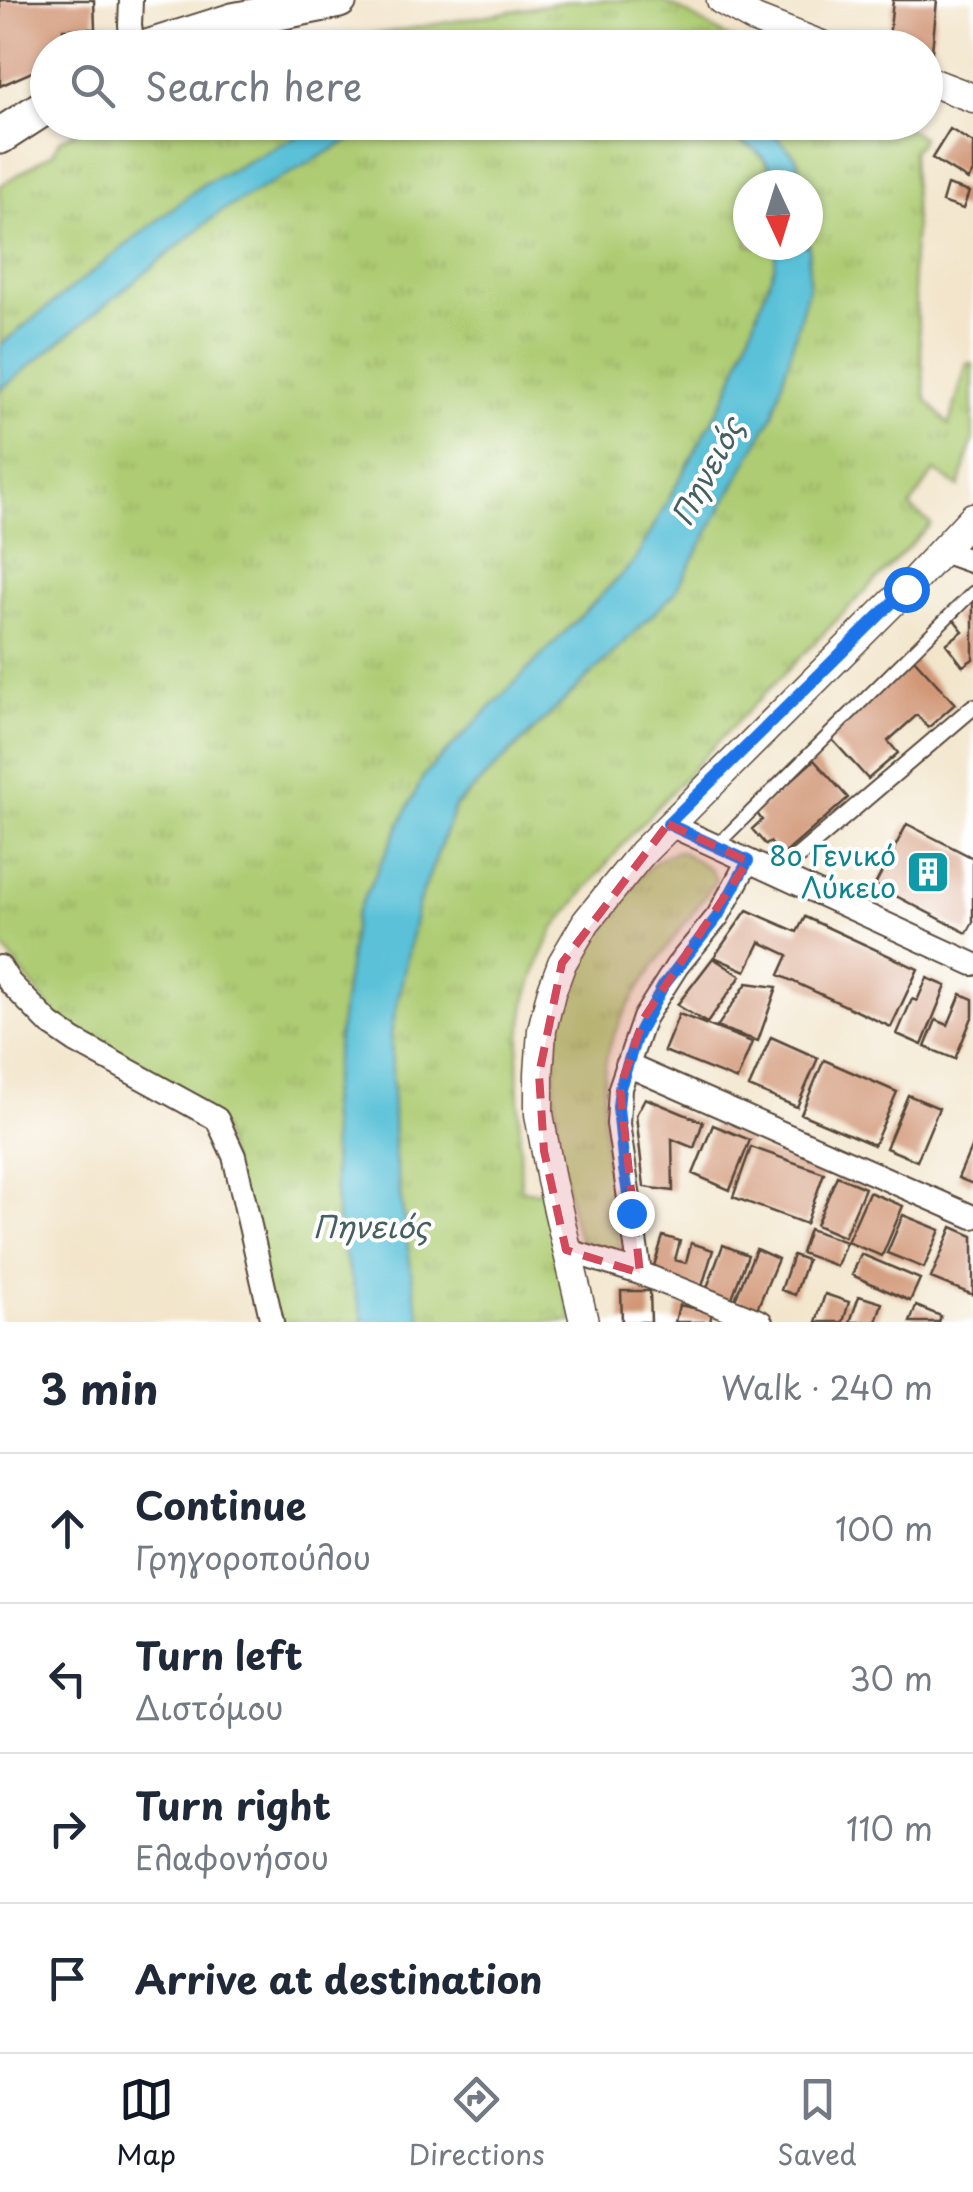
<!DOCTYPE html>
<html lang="en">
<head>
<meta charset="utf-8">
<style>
  body { margin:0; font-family:"Playpen Sans",sans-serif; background:#f6f6f7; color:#1f2937 }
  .compass { position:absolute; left:733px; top:170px; width:90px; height:90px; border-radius:50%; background:#fff; box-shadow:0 2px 8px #0004; rotate:176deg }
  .stop { position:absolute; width:30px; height:30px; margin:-22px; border:8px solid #1a73e8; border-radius:50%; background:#fff }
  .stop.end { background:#1a73e8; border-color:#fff; box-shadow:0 2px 10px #0008 }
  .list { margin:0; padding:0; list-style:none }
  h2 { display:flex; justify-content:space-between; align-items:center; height:130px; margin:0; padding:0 40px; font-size:42px }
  h2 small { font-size:32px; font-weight:400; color:#747a83 }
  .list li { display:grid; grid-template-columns:65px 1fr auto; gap:30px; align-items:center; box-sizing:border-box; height:150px; padding:0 40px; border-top:2px solid #e0e1e3 }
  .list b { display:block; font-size:38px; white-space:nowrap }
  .list p { margin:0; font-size:32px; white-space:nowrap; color:#747a83 }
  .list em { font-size:32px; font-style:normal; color:#747a83 }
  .icon { flex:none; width:55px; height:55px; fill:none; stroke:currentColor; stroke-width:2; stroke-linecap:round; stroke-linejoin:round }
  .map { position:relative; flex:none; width:973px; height:1322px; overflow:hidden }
  .search { position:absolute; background:#fff; box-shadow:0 2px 8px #0004; left:30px; right:30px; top:30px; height:110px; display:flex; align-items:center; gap:25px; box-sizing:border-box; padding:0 35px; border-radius:55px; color:#747a83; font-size:38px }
  .sheet { height:730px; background:#fff }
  nav { display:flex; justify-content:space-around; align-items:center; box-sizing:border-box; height:140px; border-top:2px solid #e0e1e3; background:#fff; font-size:28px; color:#747a83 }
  nav a { display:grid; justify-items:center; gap:5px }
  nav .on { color:#111827 }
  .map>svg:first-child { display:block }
</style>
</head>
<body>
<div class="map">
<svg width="973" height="1322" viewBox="0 0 973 1322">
  <defs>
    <pattern id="park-tufts" width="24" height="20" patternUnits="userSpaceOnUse" patternTransform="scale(2.5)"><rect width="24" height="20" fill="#aecc73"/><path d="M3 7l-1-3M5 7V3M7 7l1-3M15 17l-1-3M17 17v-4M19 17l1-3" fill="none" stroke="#97af63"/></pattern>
  </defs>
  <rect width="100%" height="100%" fill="#fff"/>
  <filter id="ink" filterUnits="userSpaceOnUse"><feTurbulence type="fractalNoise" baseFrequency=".01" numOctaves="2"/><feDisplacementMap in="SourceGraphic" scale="20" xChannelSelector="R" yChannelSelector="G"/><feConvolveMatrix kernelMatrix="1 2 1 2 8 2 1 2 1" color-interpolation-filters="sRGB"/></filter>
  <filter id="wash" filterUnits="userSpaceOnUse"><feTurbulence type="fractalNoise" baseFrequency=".0048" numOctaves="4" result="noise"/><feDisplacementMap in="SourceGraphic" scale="40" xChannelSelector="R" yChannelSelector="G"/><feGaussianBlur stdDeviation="2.25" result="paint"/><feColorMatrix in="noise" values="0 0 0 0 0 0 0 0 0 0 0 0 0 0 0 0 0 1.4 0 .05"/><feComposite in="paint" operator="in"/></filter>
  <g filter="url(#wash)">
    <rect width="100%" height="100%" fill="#f2e5cb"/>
    <path fill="url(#park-tufts)" stroke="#747b48" stroke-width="2.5" d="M574 0H659L676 7 744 47H304Z
      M518 122H661L706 128 754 149 770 167 772 185H748V245H776L775 265 728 392 634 562 424 775 356 916 329 1105 338 1231 364 1322H273L220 1125 68 1033 0 943V390L220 212 359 135Z
      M91 123H323L202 185 0 345V186L54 152 59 141Z
      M754 123H894L922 137 920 143 912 151 915 229 912 269 926 399 949 425 967 363 973 364V440L959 487 934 471 910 507 931 524 725 734 628 838 554 929 540 959 527 997 518 1054 521 1190 535 1192 542 1190 573 1322H422L415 1296 394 1153 391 1033 418 905 455 807 674 594 809 285 808 185H803L796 157 769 128Z
      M680 851 710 869 716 880C683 930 622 998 607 1056 604 1068 604 1082 604 1094 601 1148 613 1201 622 1254 609 1256 588 1250 580 1239 574 1229 572 1214 569 1202 556 1143 546 1064 564 1005 576 966 600 932 624 899 637 880 656 853 680 851Z"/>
    <path fill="#5ac1d8" stroke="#4a767b" stroke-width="2.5" d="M323 123H518L359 135 220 212 0 390V345L202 185Z
      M661 123H754L768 128 796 157 803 185H772C772 180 772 174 770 169 757 134 692 126 661 123Z
      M808 209 809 285 773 415 674 594 455 806 418 905 391 1033 394 1153 415 1296 422 1322H364L338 1231 329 1105 355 916 424 775 634 562 728 392 775 265 776 245H808Z"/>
    <g id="blocks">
      <path fill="#d19676" d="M0 0H94L95 29H63V40L53 45V48H48V65L0 86Z
        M893 0H937L931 61 926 60V48H888Z
        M950 129 973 143V172L968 180 932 158Z
        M947 185 969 192 963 209 942 202Z
        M973 601V659L963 666 946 644 963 631 952 617Z
        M914 659 955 704 928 728 917 715 888 741 898 753 868 779 830 737Z
        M814 760 848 798 782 856 770 842 766 845 752 829 762 820 756 812Z
        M907 824 973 858V922L967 933 875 885Z
        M747 910 797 932 805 917 918 969 891 1027 779 975 788 955 760 942 746 971 714 957Z
        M713 958 741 976 707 1023 677 1005Z
        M927 978 946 986 922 1045 897 1034 912 999 917 1001Z
        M747 983 777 987 758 1041 717 1027Z
        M961 994 973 999V1015L955 1059 925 1047 936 1020 948 1025Z
        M679 1014 752 1042 737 1080 664 1051Z
        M771 1037 818 1058 797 1107 749 1087Z
        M824 1060 897 1092 874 1145 801 1114Z
        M908 1095 939 1108 917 1161 886 1148Z
        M645 1098 703 1122 694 1148 672 1139 673 1191 644 1187 636 1115Z
        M713 1125 750 1140 730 1190 693 1174Z
        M973 1143V1184L958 1178Z
        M751 1147 824 1173 806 1224 733 1197Z
        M837 1176 865 1188 844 1237 816 1225Z
        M869 1192 903 1206 882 1256 847 1242Z
        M903 1215 940 1230 924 1268 887 1253Z
        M952 1227 973 1236V1295L931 1278Z
        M809 1229 846 1242 837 1266 801 1253Z
        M663 1236 680 1241 675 1260 686 1263 691 1243 713 1250 701 1290 651 1276Z
        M723 1245 748 1255 730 1303 705 1293Z
        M756 1249 778 1259 757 1309 735 1299Z
        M861 1254 920 1279 910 1301 852 1275Z
        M793 1255 807 1260 795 1295 781 1290Z
        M621 1291H650L651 1322H622Z
        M825 1294 849 1302 843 1322H816Z
        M859 1296 882 1303 876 1322H850Z
        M679 1305 712 1312 710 1322H675Z
        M916 1306 941 1316 939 1322H910Z"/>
    </g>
  </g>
  <g filter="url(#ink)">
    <use href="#blocks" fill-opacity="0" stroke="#564638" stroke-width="2.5"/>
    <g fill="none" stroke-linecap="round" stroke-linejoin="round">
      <g stroke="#564638" stroke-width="15">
        <path id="service" d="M716 846 973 592"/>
      </g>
      <g stroke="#564638" stroke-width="19">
        <path id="pedestrian" d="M777 874 973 707"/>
      </g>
      <g stroke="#564638" stroke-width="26">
        <path id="minor" d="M131 0 130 25 133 48
          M942 551 973 562
          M668 824 973 964
          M0 967 10 983 50 1024 75 1041 217 1119 234 1156 272 1322
          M627 1065 973 1217
          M566 1250 640 1273 761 1322
          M640 1273 618 1124 620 1088 644 1018 677 966 718 916 748 861"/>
      </g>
      <g stroke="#564638" stroke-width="31">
        <path id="tertiary" d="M721 0 755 19 829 48
          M926 80 973 98
          M584 1322 551 1180 539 1114V1074L542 1030 551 993 562 963 586 922 642 853 906 589 973 517"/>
      </g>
      <g stroke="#564638" stroke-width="39">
        <path id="primary" d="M147 48 233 21 339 0
          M0 136 48 105"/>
      </g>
      <use href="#service" stroke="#fff" stroke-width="11"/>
      <use href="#pedestrian" stroke="#fff" stroke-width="15"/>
      <use href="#minor" stroke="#fff" stroke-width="22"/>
      <use href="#tertiary" stroke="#fff" stroke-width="28"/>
      <use href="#primary" stroke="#fff" stroke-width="35"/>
    </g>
  </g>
  <g fill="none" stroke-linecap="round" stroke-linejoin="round" filter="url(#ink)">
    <path stroke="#1a73e8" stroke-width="12" d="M631 1213 624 1169 618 1107 620 1088 636 1038 663 986 718 916 748 861 668 824 906 589"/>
  </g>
  <path fill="#d1495b" fill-opacity="0.2" stroke="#d1495b" stroke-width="8" stroke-dasharray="20 12" stroke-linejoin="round" d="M668 824 748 861 644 1018 620 1088 640 1273 566 1250 544 1151 539 1074 562 963Z"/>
  <defs>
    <g id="building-square" transform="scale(2.25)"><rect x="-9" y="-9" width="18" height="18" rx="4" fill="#0f9aa8" stroke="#fff"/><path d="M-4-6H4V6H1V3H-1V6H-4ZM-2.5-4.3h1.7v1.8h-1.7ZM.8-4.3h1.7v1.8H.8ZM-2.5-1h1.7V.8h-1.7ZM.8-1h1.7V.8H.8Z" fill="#fff"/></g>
  </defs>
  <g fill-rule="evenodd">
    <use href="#building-square" x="928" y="872"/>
  </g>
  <g text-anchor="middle" stroke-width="8" stroke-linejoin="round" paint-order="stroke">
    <g font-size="28" fill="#0d838f" stroke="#fff" text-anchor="end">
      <text x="896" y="866">8ο Γενικό<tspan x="896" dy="32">Λύκειο</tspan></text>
    </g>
    <g font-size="30" font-style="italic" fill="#465f5f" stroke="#fff">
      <text transform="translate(708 472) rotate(-62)" y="10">Πηνειός</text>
      <text x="371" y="1238">Πηνειός</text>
    </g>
  </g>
</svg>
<svg class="compass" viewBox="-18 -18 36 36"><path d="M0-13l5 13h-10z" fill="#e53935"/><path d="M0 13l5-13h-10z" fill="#747a83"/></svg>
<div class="stop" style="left:906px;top:589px"></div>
<div class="stop end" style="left:631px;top:1213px"></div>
<div class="search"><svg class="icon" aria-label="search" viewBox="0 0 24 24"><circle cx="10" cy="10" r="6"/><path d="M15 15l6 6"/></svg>Search here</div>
</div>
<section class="sheet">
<h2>3 min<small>Walk · 240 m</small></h2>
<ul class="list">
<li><svg class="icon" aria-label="ahead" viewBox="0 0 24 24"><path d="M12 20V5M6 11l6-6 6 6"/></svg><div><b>Continue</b><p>Γρηγοροπούλου</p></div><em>100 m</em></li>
<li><svg class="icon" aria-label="left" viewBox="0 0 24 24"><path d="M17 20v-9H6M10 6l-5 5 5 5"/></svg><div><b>Turn left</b><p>Διστόμου</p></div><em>30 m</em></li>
<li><svg class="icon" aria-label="right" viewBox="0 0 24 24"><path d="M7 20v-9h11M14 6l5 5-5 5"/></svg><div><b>Turn right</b><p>Ελαφονήσου</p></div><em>110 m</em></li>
<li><svg class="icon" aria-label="arrive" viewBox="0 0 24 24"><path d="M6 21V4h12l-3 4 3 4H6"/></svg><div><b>Arrive at destination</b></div></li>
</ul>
</section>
<nav>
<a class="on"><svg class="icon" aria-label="map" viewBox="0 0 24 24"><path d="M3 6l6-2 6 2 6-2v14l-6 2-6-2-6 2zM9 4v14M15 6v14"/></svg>Map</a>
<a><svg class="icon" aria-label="directions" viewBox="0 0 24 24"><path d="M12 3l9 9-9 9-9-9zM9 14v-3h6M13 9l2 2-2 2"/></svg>Directions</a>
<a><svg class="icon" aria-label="saved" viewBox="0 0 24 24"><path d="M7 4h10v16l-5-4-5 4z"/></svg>Saved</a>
</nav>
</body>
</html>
